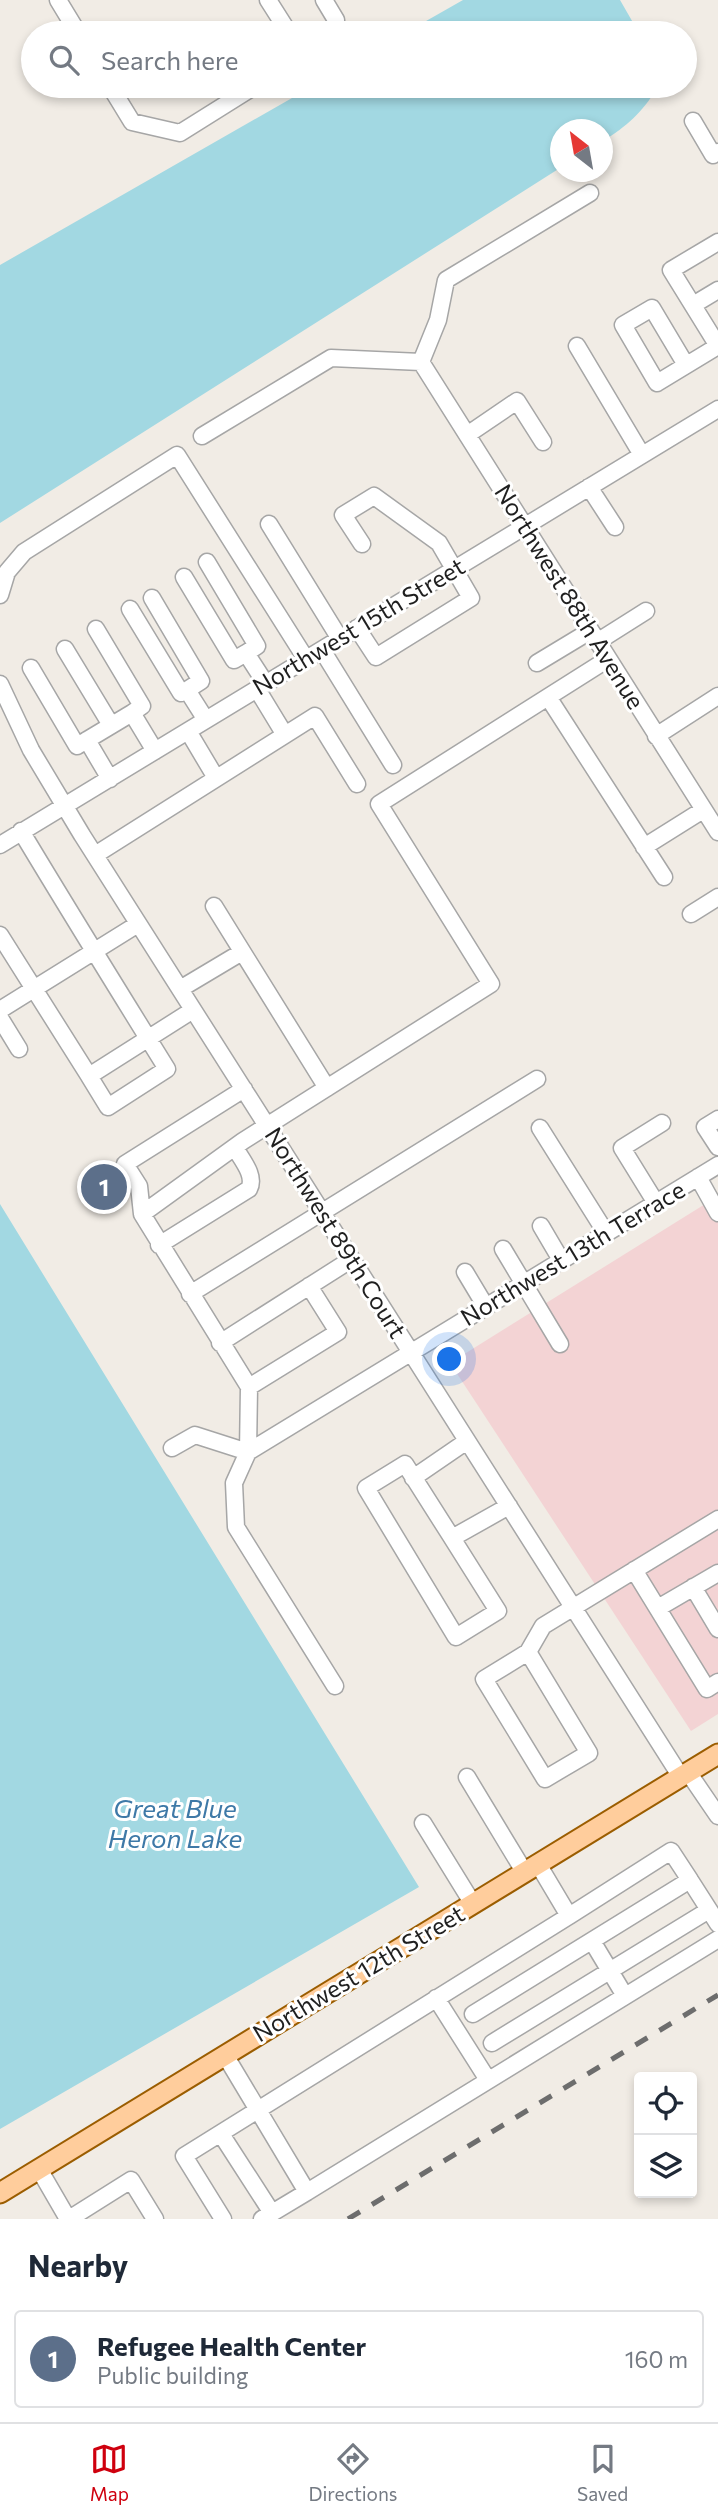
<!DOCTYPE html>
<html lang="en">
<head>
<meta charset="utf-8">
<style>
  body { margin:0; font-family:Commissioner,sans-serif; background:#f2f2f3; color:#1f2937 }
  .controls { position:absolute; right:21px; bottom:21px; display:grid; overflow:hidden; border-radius:7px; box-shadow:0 4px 10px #0003 }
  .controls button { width:63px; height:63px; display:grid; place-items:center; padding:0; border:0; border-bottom:2px solid #e0e1e3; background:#fff; color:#1f2937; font:35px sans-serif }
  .compass { position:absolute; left:550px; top:119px; width:63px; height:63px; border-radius:50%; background:#fff; box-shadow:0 4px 10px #0003; rotate:329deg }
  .you { position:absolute; left:450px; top:1360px; width:24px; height:24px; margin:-18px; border:5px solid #fff; border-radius:50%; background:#1a73e8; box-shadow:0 0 0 10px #1a73e833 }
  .badge { display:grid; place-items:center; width:46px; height:46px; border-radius:50%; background:#cf000e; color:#fff; font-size:23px; font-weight:700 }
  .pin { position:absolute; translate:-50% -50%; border:4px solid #fff; box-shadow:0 2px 7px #0006 }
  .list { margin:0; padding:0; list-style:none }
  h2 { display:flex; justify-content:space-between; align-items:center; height:91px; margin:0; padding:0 28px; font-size:30px }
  h2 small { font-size:23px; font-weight:400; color:#747a83 }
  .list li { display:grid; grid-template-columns:46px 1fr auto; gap:21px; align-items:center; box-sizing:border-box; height:98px; margin:0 14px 14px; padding:0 14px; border:2px solid #e0e1e3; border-radius:7px }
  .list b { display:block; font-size:26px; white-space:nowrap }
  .list p { margin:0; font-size:23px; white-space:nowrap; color:#747a83 }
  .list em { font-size:23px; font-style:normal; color:#747a83 }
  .icon { flex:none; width:38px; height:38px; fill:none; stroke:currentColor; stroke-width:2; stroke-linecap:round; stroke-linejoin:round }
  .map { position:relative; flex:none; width:718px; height:2219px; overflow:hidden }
  .search { position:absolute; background:#fff; box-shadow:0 4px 10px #0003; left:21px; right:21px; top:21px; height:77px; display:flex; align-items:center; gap:18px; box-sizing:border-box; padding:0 24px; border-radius:38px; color:#747a83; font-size:26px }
  .sheet { height:203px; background:#fff }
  nav { display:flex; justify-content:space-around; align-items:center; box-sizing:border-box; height:98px; border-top:2px solid #e0e1e3; background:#fff; font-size:19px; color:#747a83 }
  nav a { display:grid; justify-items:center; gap:4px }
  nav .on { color:#cf000e }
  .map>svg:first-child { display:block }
</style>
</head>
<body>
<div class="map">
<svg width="718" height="2219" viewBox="0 0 718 2219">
  <rect width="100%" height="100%" fill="#f1ece5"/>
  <path fill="#f3d3d4" d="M718 1196V1714L691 1731 450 1363Z"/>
  <path fill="#a2d8e2" d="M463 0H620L639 33H405Z
    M313 86H657V88C642 113 627 126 603 141L602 130H560V168L0 523V265Z
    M0 1204 419 1887 0 2129Z"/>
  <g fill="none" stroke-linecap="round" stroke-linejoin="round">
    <g stroke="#a6a6a6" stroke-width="19">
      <path id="minor" d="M58 0 78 33
        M268 0 289 33
        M324 0 336 20
        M110 86 132 122 180 133 255 86
        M693 121 713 155 718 152
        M693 305 718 290
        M577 346 642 455
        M718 346 671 270 718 242
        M421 362 718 832
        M421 362 438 320 446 280 590 193
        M686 365 652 308 623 325 657 383 718 346
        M467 435 517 401 543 442
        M202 436 331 358 421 362
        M589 487 615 527
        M269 524 340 639
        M207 562 257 646 246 653 266 684
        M184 577 234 660 246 653
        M0 595 7 572 24 552 177 455 306 659
        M152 598 201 681 187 690 206 720
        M130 609 181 693 187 690
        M357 628 376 657 471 598 439 543 374 496 343 515 362 544
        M96 629 142 706 132 713 155 751
        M597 642 646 611
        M65 649 111 725
        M322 650 393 765
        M537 663 590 631
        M31 668 77 746 132 713
        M0 684 31 750 82 835 681 1777
        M257 689 285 735
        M548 697 664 877
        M188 731 216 778
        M656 736 718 696
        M87 740 110 779
        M21 831C69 911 118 990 167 1069L108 1107 89 1076 193 1010
        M0 845 718 409
        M644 847 703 810
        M95 855 315 716 357 784
        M214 906 327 1088
        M691 914 718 897
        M0 935 89 1076
        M180 989 242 952
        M0 1010 138 924
        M0 1018 19 1049
        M718 1119 705 1127 718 1147
        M540 1128 606 1233
        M698 1177 718 1213
        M656 1203 622 1148 662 1123
        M142 1214 139 1186 125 1164 244 1089
        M541 1226 561 1260
        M159 1245 249 1189C256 1176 242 1160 235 1148
        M503 1249 560 1344
        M465 1272 486 1307
        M190 1294 537 1079
        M220 1343 352 1259
        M249 1387 338 1332 309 1286
        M172 1448 195 1435 248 1452
        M248 1452 718 1165
        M413 1478 467 1441
        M452 1538 498 1611 456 1637 366 1488 405 1464 452 1538 509 1506
        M634 1570 707 1689 718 1682
        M693 1587 718 1629
        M658 1608 718 1573
        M528 1652 589 1753 545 1779 484 1679 528 1652 543 1626 718 1519
        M335 1686 236 1527 234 1483 248 1452 249 1387 142 1214 243 1141 491 984 379 804 608 659
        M688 1772 718 1816
        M467 1777 525 1873
        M423 1823 473 1904
        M569 1916 671 1851 690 1880
        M592 1941 625 1996
        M436 1998 488 2080
        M473 2014 690 1880 718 1924
        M492 2043 709 1910
        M225 2055 307 2192 262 2219
        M221 2134 272 2213
        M39 2169 68 2219
        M307 2192 718 1939
        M69 2219 131 2180 155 2219
        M223 2219 184 2156 569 1916 538 1864"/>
    </g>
    <g stroke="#9b5d00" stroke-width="23">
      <path id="major" d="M0 2193 718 1754"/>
    </g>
    <use href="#minor" stroke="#fff" stroke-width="16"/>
    <use href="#major" stroke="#ffcd9c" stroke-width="19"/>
    <path stroke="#6d6d6d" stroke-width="5" stroke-dasharray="14 14" stroke-linecap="butt" d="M348 2219 718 1995"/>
  </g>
  <g text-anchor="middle" stroke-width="6" stroke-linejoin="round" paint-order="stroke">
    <g font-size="24" fill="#1f1f1f" stroke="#fff">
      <text transform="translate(569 597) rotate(58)" y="8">Northwest 88th Avenue</text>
      <text transform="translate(359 627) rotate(-31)" y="8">Northwest 15th Street</text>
      <text transform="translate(335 1233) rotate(58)" y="8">Northwest 89th Court</text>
      <text transform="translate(573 1254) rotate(-31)" y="8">Northwest 13th Terrace</text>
      <text transform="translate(359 1974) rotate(-31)" y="8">Northwest 12th Street</text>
    </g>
    <g font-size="26" font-style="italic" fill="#3e79a7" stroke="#fff">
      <text x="175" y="1818">Great Blue<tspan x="175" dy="30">Heron Lake</tspan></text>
    </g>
  </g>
</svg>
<div class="controls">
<button><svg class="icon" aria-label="locate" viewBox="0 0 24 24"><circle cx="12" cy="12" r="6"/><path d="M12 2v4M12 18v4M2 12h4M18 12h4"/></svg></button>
<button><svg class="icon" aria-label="layers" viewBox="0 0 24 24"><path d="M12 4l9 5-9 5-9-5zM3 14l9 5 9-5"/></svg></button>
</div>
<svg class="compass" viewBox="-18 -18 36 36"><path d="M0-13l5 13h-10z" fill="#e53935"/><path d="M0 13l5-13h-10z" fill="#747a83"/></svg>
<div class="you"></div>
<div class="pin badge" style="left:104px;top:1187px;background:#5c6f8a">1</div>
<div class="search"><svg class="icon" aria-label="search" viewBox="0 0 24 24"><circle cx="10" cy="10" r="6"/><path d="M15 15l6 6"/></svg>Search here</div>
</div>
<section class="sheet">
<h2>Nearby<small></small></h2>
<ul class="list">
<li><span class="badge" style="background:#5c6f8a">1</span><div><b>Refugee Health Center</b><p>Public building</p></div><em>160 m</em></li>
</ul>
</section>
<nav>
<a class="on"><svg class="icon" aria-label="map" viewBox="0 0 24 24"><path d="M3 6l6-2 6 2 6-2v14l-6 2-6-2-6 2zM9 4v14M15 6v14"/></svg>Map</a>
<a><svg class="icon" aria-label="directions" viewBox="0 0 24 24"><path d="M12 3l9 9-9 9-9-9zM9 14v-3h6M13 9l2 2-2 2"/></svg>Directions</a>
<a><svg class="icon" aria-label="saved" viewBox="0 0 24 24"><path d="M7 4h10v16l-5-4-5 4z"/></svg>Saved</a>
</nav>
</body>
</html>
